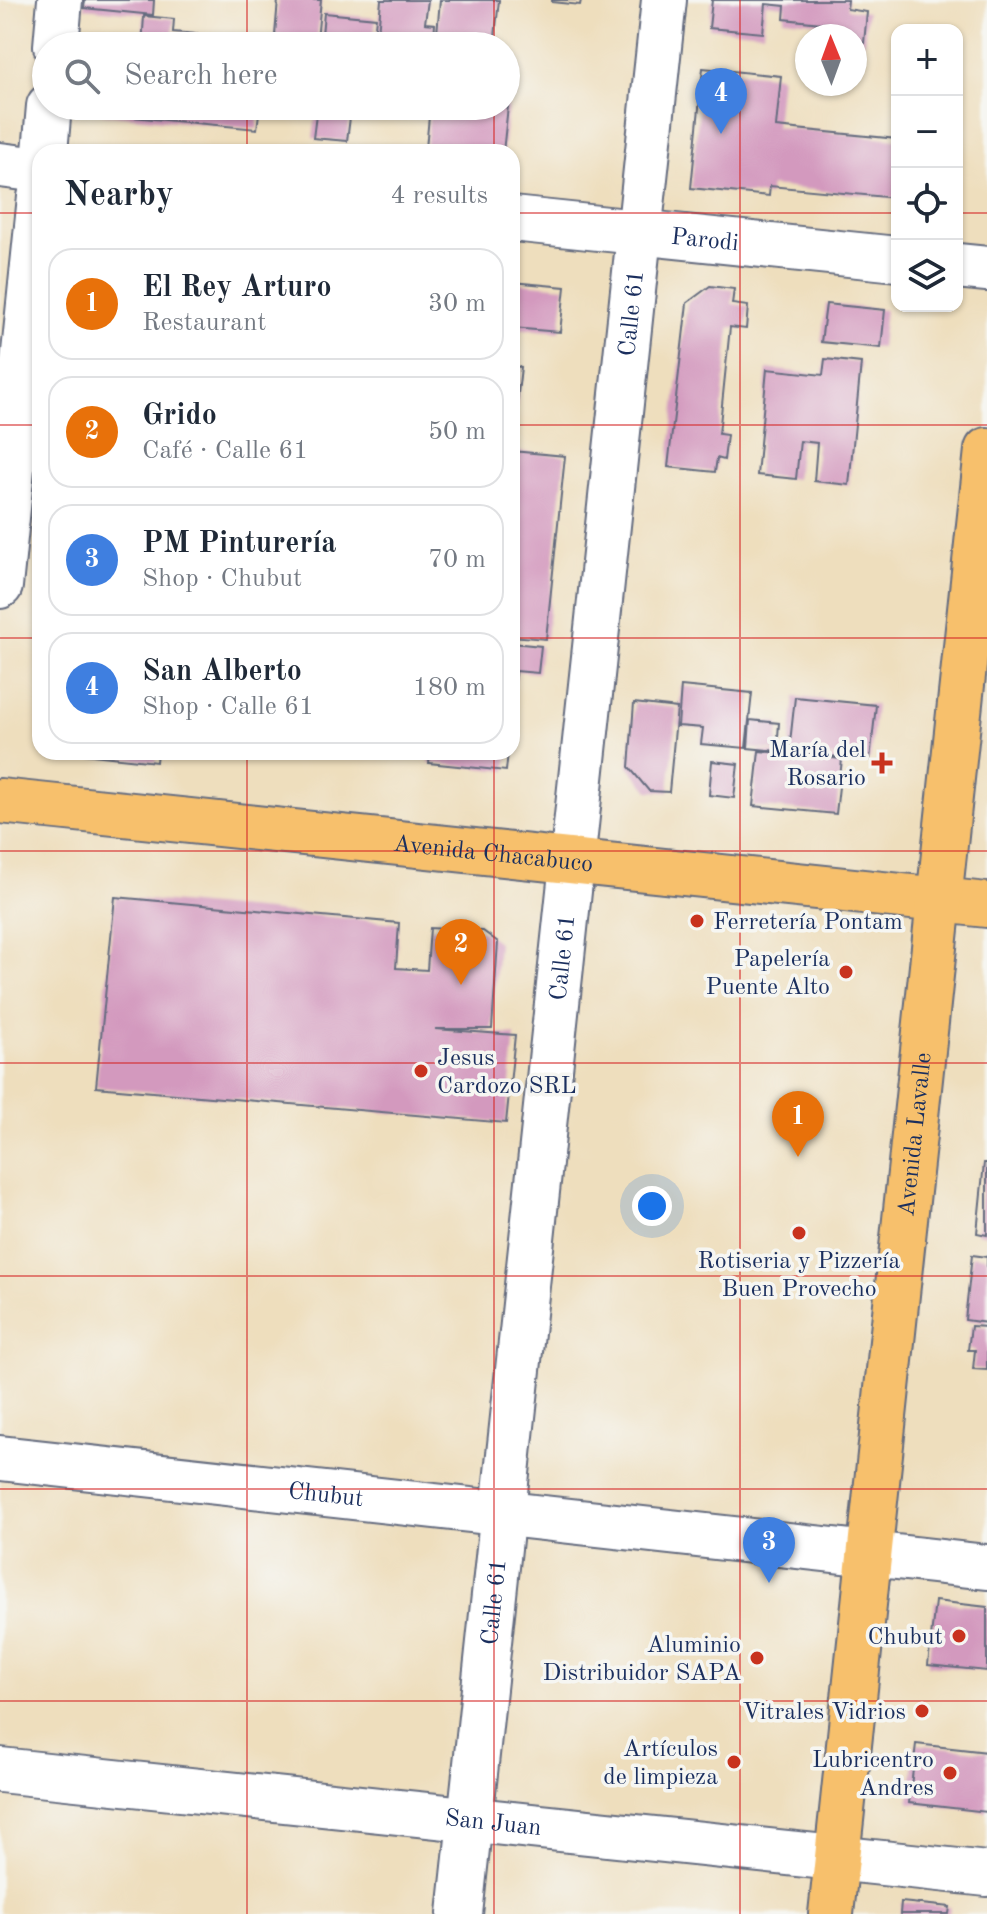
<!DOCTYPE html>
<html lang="en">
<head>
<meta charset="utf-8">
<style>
  body { margin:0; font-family:"Old Standard TT",serif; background:#f6f6f7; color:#1f2937 }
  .controls { position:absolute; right:24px; top:24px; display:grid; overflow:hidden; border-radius:16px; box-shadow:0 2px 6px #0004 }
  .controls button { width:72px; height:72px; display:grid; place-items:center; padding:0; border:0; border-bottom:2px solid #e0e1e3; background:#fff; color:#1f2937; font:40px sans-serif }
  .compass { position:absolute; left:795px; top:24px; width:72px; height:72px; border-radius:50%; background:#fff; box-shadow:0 2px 6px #0004; rotate:359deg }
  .you { position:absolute; left:652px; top:1206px; width:28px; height:28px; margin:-20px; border:6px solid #fff; border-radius:50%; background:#1a73e8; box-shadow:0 0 0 12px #1a73e833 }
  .badge { display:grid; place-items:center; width:52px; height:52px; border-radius:50%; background:#0b8043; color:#fff; font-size:26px; font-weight:700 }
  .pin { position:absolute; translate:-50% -66px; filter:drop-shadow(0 2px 4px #0008) }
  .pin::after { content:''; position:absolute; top:42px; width:28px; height:24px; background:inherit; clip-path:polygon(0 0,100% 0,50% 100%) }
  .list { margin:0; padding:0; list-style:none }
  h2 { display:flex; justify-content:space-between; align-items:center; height:104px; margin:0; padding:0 32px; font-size:34px }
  h2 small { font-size:26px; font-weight:400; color:#747a83 }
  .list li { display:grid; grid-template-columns:52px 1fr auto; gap:24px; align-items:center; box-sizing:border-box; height:112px; margin:0 16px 16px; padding:0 16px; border:2px solid #e0e1e3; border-radius:24px }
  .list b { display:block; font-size:30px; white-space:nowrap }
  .list p { margin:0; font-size:26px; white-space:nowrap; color:#747a83 }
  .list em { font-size:26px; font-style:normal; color:#747a83 }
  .icon { flex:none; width:44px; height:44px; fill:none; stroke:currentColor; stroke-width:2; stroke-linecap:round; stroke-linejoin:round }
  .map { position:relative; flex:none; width:987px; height:1914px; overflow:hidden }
  .search { position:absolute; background:#fff; box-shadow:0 2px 6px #0004; left:32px; top:32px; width:488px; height:88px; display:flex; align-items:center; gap:20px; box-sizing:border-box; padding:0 28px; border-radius:44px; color:#747a83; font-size:30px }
  .panel { position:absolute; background:#fff; box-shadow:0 2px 6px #0004; left:32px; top:144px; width:488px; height:616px; border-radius:24px }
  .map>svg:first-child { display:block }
</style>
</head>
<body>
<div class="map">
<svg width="987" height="1914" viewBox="0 0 987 1914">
  <rect width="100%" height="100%" fill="#f6f6f2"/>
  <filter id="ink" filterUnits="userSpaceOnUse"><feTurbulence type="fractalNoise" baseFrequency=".0125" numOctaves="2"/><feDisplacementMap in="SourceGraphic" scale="16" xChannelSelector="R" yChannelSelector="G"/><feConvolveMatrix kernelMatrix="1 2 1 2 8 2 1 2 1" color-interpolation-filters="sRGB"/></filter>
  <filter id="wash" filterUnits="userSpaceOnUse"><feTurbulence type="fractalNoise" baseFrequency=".006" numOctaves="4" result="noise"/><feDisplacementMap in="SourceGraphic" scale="32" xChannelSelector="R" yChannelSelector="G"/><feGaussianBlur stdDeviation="1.8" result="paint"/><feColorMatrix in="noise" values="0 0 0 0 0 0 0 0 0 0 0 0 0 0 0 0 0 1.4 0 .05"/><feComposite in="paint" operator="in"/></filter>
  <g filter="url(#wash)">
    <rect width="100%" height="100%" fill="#eedebd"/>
    <g id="blocks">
      <path fill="#d399be" d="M85 0H154L153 15 84 8Z
        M278 0H321L317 40 275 35Z
        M381 0H428L425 23 435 24 433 46H377Z
        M440 0H499L494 46 436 45Z
        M552 0H581L580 5 552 2Z
        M712 0H848L847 9 867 12 864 43 855 42V36H829L830 24 784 19 785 6 766 4 763 33 709 28Z
        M324 13 376 18 373 46H321Z
        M144 16 174 19 173 32 230 37V46H142Z
        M703 68 781 76 776 127 897 139 896 198 770 186 769 196 691 188Z
        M95 106H260L257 129 102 114Z
        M287 106H308L307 110 287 108Z
        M430 106H508L503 152H474L426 148Z
        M317 107 351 110 347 141 313 138Z
        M512 282 565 287 560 332 512 328Z
        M710 286 734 289 732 304 748 306 746 329 730 327 719 434 727 435 724 460 717 458 715 472 668 467 687 303Z
        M826 304 885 310 881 348 821 342Z
        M825 359 861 363 849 485 814 481 817 443 800 441 796 479 757 475 767 369 823 375Z
        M512 366 521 367 514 429H512Z
        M512 451 565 456 546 639 512 636Z
        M512 643 541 646 538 673 516 671 514 693H512Z
        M681 686 752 693 746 748 701 744 703 728 678 726Z
        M795 697 876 705 870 760 789 752Z
        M634 703 677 708 669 792 649 791 629 767Z
        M750 720 779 723 777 751 748 748Z
        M759 751 842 759 836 814 753 806Z
        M84 752H157L156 762 84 754Z
        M430 752H508L506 771 429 763Z
        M712 761 738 764 734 798 709 795Z
        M115 897 399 923 396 968 427 970 430 928 483 931 498 942 492 1029H435L515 1035 506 1123 96 1087Z
        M984 1163H987V1235L977 1233Z
        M972 1255 987 1257V1323L965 1320Z
        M971 1326 987 1327V1370L973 1369 975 1350H968Z
        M935 1601 987 1607V1671L928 1665Z
        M916 1744 987 1752V1812L909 1803Z
        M901 1902 950 1907 949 1914H900Z"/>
    </g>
  </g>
  <g filter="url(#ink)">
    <use href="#blocks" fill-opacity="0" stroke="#656c7f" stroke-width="2"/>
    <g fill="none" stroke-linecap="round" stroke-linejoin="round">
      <g stroke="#656c7f" stroke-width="48">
        <g id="minor">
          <path d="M56 46 60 0"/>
          <path d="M45 152 49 106"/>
          <path d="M0 165 40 170"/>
          <path id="s1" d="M512 219 897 259"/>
          <path d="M957 266 987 269"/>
          <path d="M0 586 40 197"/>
          <path id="s2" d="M0 1458 987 1567"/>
          <path id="s3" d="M0 1770 987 1874"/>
          <path id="s4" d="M460 1914 664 0"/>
        </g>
      </g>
      <g stroke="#656c7f" stroke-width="48">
        <g id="major">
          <path id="s5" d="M0 801 987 905"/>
          <path id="s6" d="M831 1914 987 450"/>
        </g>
      </g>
      <use href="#minor" stroke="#fff" stroke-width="44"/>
      <use href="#major" stroke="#f7c06c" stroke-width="44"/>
    </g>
  </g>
  <path fill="none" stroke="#d62828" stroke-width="2" stroke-opacity="0.55" d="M247 0V46M494 0V46M740 0V1914M247 106V152M494 106V152M0 213H40M512 213H897M957 213H987M0 425H40M512 425H987M0 638H40M512 638H987M247 752V1914M494 752V1914M0 851H987M0 1063H987M0 1276H987M0 1489H987M0 1701H987"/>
  <g fill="#c8321e" stroke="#f6f6f2" stroke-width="3">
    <path d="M878 751h8v8h8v8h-8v8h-8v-8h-8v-8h8z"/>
    <circle cx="697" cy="921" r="8"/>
    <circle cx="846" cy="972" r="8"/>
    <circle cx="421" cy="1071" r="8"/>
    <circle cx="799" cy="1233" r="8"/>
    <circle cx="959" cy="1636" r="8"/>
    <circle cx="757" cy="1658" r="8"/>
    <circle cx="922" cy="1711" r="8"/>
    <circle cx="734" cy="1762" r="8"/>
    <circle cx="950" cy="1773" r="8"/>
  </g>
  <g text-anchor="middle" stroke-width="7" stroke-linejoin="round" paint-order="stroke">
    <g font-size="24" fill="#1b2f5e" stroke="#f6f6f2">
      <text dy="8" stroke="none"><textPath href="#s1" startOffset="194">Parodi</textPath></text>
      <text dy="8" stroke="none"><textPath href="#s4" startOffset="1610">Calle 61</textPath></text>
      <text dy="8" stroke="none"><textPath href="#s5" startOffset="496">Avenida Chacabuco</textPath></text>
      <text dy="8" stroke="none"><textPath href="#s4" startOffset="962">Calle 61</textPath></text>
      <text dy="8" stroke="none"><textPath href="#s6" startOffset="784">Avenida Lavalle</textPath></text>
      <text dy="8" stroke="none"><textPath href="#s2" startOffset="328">Chubut</textPath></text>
      <text dy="8" stroke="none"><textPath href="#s4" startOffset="314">Calle 61</textPath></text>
      <text dy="8" stroke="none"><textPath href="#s3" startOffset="496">San Juan</textPath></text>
    </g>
    <g font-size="24" fill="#1b2f5e" stroke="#f6f6f2" text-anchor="end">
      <text x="866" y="757">María del<tspan x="866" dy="28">Rosario</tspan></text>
      <text x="713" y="929" text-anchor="start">Ferretería Pontam</text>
      <text x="830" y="966">Papelería<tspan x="830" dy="28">Puente Alto</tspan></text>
      <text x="437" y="1065" text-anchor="start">Jesus<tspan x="437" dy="28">Cardozo SRL</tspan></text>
      <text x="799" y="1268" text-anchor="middle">Rotiseria y Pizzería<tspan x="799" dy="28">Buen Provecho</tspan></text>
      <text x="943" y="1644">Chubut</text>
      <text x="741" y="1652">Aluminio<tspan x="741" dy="28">Distribuidor SAPA</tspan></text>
      <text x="906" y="1719">Vitrales Vidrios</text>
      <text x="718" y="1756">Artículos<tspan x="718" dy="28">de limpieza</tspan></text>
      <text x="934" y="1767">Lubricentro<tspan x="934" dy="28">Andres</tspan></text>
    </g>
  </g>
</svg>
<div class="controls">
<button>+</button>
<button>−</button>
<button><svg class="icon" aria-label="locate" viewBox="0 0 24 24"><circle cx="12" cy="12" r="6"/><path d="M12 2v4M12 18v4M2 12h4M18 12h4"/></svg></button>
<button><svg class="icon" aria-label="layers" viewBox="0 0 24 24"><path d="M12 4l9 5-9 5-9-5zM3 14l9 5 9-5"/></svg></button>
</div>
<svg class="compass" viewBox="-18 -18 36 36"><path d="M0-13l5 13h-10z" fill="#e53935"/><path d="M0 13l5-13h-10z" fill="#747a83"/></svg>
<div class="you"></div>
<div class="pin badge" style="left:798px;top:1157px;background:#e8710a">1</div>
<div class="pin badge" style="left:461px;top:985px;background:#e8710a">2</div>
<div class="pin badge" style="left:769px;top:1583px;background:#3f7fe0">3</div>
<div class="pin badge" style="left:721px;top:134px;background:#3f7fe0">4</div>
<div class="search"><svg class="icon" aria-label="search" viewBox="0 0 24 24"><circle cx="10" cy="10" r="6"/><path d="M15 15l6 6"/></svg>Search here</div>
<section class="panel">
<h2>Nearby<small>4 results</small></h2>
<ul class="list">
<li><span class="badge" style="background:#e8710a">1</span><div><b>El Rey Arturo</b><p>Restaurant</p></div><em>30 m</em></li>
<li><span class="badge" style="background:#e8710a">2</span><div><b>Grido</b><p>Café · Calle 61</p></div><em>50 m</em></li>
<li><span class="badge" style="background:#3f7fe0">3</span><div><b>PM Pinturería</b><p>Shop · Chubut</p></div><em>70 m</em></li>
<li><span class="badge" style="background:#3f7fe0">4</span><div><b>San Alberto</b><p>Shop · Calle 61</p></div><em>180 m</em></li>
</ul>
</section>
</div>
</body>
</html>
